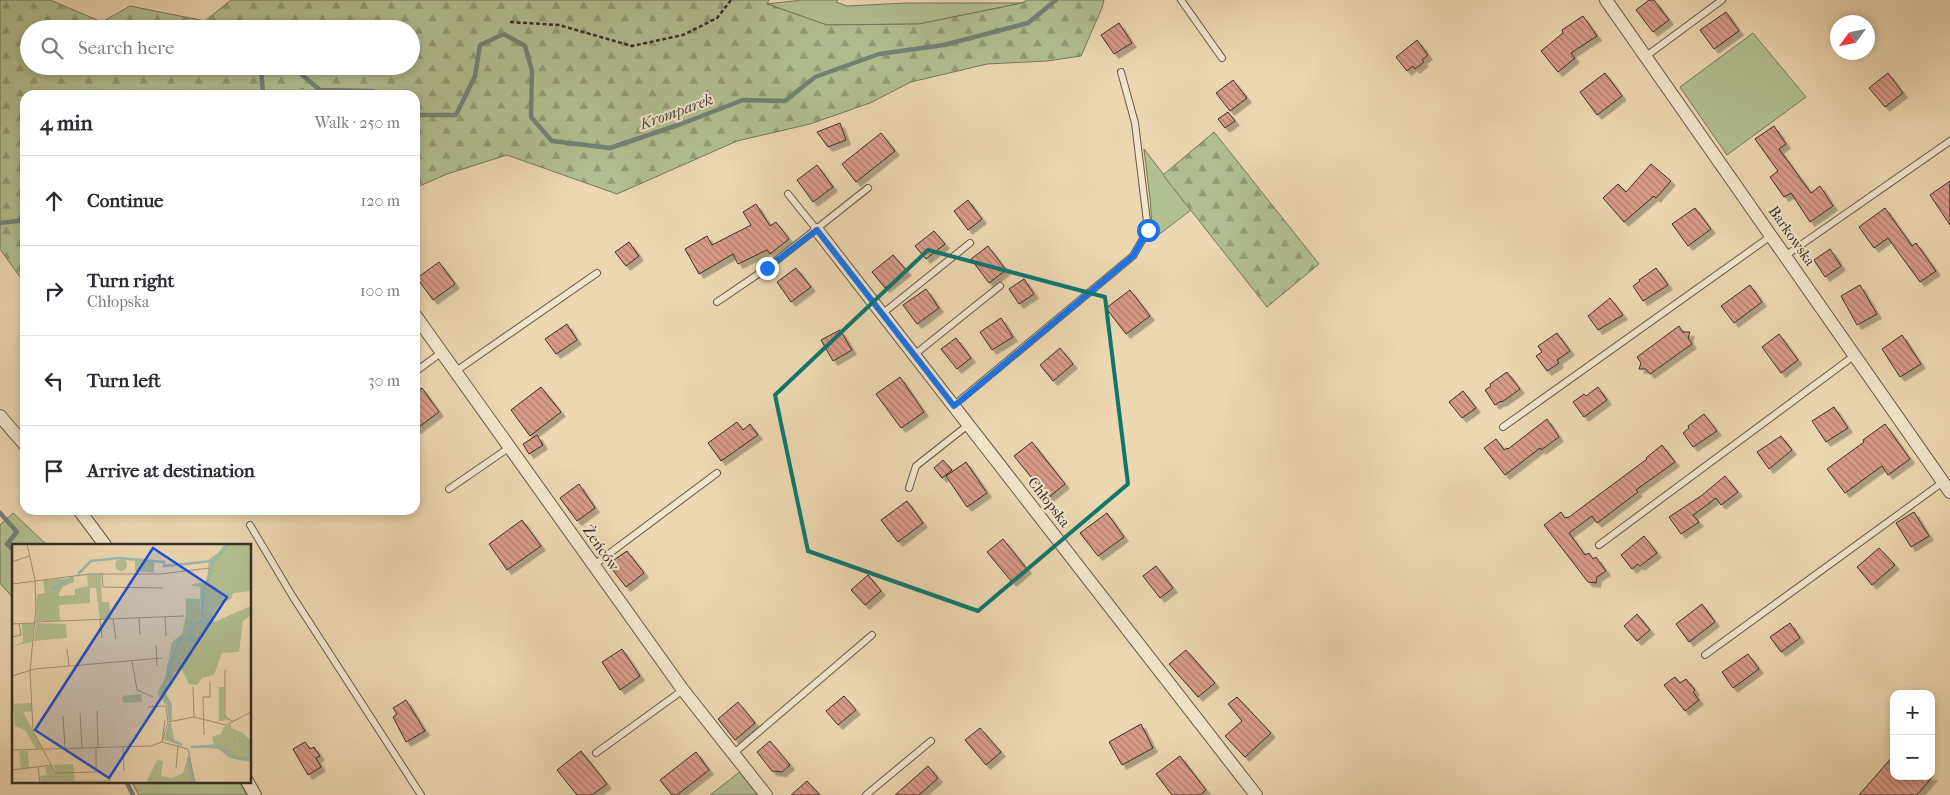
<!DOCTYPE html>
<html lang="en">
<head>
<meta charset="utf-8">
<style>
  body { margin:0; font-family:"IM FELL French Canon",serif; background:#f7f7f7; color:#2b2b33 }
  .controls { position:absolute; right:15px; bottom:15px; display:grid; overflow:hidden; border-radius:10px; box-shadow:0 2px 8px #0003 }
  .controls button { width:45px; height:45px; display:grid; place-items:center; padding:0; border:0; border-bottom:1px solid #e1e1e2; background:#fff; color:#2b2b33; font:25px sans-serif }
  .compass { position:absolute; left:1830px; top:15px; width:45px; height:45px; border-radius:50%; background:#fff; box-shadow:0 2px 8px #0003; rotate:237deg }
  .stop { position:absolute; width:15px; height:15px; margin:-11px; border:4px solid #1a73e8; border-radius:50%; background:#fff }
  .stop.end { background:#1a73e8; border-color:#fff; box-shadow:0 1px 5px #0008 }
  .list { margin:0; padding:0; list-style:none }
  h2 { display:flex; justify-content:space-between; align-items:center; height:65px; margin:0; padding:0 20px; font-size:21px }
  h2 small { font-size:16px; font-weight:400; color:#7c7c81 }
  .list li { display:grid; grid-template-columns:32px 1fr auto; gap:15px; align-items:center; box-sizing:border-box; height:90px; padding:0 20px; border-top:1px solid #e1e1e2 }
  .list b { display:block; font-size:19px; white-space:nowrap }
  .list p { margin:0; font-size:16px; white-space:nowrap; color:#7c7c81 }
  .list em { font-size:16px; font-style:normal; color:#7c7c81 }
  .icon { flex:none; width:28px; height:28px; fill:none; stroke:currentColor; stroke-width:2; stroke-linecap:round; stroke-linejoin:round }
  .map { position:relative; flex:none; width:1950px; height:795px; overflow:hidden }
  .search { position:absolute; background:#fff; box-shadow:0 2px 8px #0003; left:20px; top:20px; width:400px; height:55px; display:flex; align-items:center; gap:12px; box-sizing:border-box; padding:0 18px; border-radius:28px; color:#7c7c81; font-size:19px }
  .panel { position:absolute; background:#fff; box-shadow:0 2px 8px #0003; left:20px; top:90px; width:400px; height:425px; border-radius:15px }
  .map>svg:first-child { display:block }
</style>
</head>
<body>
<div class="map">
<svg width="1950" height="795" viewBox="0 0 1950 795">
  <defs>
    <pattern id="forest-firs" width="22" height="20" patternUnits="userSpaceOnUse" patternTransform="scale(1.25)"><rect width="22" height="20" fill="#b2bf90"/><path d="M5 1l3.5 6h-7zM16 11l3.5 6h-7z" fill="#929c75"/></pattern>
    <pattern id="building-back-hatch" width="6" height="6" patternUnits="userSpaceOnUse" patternTransform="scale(1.25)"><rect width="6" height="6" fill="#d89b87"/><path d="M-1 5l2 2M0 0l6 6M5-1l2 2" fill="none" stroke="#b07f6e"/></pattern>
    <filter id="shadow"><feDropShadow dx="4.5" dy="4.5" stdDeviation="0" flood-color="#0004"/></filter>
  </defs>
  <rect width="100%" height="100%" fill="#ecd7b0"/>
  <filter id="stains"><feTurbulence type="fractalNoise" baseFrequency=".004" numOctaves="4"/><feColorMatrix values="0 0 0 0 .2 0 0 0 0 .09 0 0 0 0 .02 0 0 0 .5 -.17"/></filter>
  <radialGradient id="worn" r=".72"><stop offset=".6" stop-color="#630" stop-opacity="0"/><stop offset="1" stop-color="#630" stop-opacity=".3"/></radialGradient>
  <path fill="#b2bf90" stroke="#75775a" d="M802 0H838L836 2 847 6 907 3H1022L919 24 827 25 767 4Z
    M1753 33 1806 97 1727 155 1680 87Z
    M1144 149 1191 210 1153 239 1150 198Z
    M13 513 47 545H14V599L0 583V525Z
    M741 771 759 795H710Z
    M131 781H239L247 795H139Z"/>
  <path fill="url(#forest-firs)" stroke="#75775a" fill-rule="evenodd" d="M0 0H50L102 22 130 6 205 21 231 0H769L767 4 827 25 919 24 1022 3 1027 0H1104L1102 8 1081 56 1047 61 987 64 911 82 870 103 810 124 737 141 617 194 507 155 447 174 415 188V95H310L302 88 293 95H25V284L0 249ZM29 29H411V66H29Z
    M1214 132 1319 264 1267 307 1163 175Z"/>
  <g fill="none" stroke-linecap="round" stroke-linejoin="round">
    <path stroke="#728276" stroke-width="4.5" d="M276 29 279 25 306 29
      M261 66 263 95
      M305 66 302 75 320 90 373 91 378 95
      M415 115H456L475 76 480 45 504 34 525 46 532 71 531 117 552 141 610 148 681 124 743 100 785 101 815 77 879 54 944 45 1028 23 1056 0
      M0 223 25 220
      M0 513 17 532 7 544 14 551
      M126 781 133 795"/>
  </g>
  <path fill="url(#building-back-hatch)" stroke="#382f25" filter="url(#shadow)" d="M1649 0H1654L1669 20 1653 32 1636 10Z
    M1726 12 1739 31 1714 49 1700 30Z
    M1583 16 1597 36 1571 53 1575 58 1558 72 1541 51 1563 33 1562 30Z
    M1119 23 1132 43 1114 54 1101 35Z
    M1417 40 1428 55 1422 60 1424 62 1415 69 1413 66 1407 71 1396 57Z
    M1605 73 1622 96 1597 115 1580 92Z
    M1888 73 1903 93 1885 107 1869 88Z
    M1233 80 1247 98 1230 111 1216 93Z
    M1228 112 1235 121 1225 128 1218 119Z
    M840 123 846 140 828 147 817 132Z
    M1774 126 1786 144 1779 149 1811 193 1820 186 1833 206 1810 222 1791 193 1784 197 1770 177 1778 171 1755 139Z
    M881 133 895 151 856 182 842 164Z
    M1651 164 1671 181 1656 198 1654 196 1624 222 1603 198 1618 184 1626 192Z
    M817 165 833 187 813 202 797 180Z
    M1950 181V225L1930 195Z
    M968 200 982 219 968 230 954 211Z
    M756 204 770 226 776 222 789 239 770 254 767 250 738 264 733 254 699 274 685 249 707 236 712 245 751 225 743 212Z
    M1695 208 1711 229 1688 246 1672 224Z
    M1885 208 1912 246 1916 243 1936 271 1920 282 1888 238 1874 248 1859 227Z
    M934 231 945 244 926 259 915 246Z
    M629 242 639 256 626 266 615 252Z
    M988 246 1006 270 989 283 971 259Z
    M1830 249 1841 266 1825 277 1814 260Z
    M893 255 907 271 885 288 872 272Z
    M439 262 455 284 433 300 417 278Z
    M796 268 811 287 791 302 777 282Z
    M1656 268 1668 285 1643 301 1633 286 1640 281 1639 280Z
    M1024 279 1034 294 1019 304 1009 289Z
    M1750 285 1762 302 1734 323 1721 306Z
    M1860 285 1877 314 1857 325 1841 296Z
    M926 289 939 308 917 324 903 305Z
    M1130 290 1150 316 1126 334 1106 308Z
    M1610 298 1623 315 1598 330 1588 316Z
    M1001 318 1013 337 992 350 980 332Z
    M567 324 577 340 556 354 545 339Z
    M1679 326 1683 332H1690L1688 338 1692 344 1650 374 1646 369H1639L1641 363 1637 357Z
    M840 330 852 350 833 361 821 340Z
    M1557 333 1570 351 1557 360 1559 363 1547 371 1536 356 1542 352 1538 346Z
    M1779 334 1798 360 1781 373 1762 347Z
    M1902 335 1921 364 1900 377 1882 349Z
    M956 338 971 358 957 369 941 349Z
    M1060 348 1073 364 1053 381 1040 365Z
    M1507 372 1520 389 1502 402 1501 401 1495 405 1485 390 1491 386 1490 384Z
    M900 377 924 412 901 428 876 394Z
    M541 387 561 412 530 436 511 410Z
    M1598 387 1607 400 1584 417 1573 402 1584 394 1586 396Z
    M422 388 439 412 415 430V393Z
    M1463 391 1476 408 1462 418 1449 402Z
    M1834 407 1848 428 1826 442 1812 421Z
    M1704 414 1717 431 1693 447 1683 433 1689 428 1688 426Z
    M1547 419 1559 437 1541 450 1540 448 1505 475 1484 448 1496 439 1504 450 1507 448 1508 449Z
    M737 422 743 430 750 424 758 435 721 461 708 443Z
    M1885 424 1910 459 1888 475 1882 466 1845 493 1827 469 1864 442 1863 440Z
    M537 435 543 445 529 454 523 444Z
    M1781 436 1792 450 1769 469 1757 452Z
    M1032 442 1065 484 1048 498 1014 456Z
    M1662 445 1675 462 1636 490 1638 492 1597 523 1592 516 1569 533 1585 555 1589 553 1593 559 1596 557 1606 571 1597 577 1596 583 1588 582 1544 525 1561 512 1565 518 1569 517 1647 459 1646 458Z
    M943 460 952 470 942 478 934 468Z
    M966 462 987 493 967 507 946 476Z
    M1725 476 1738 492 1721 505 1716 498 1707 505 1693 515 1699 522 1681 534 1669 517 1701 496Z
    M579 484 595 508 577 521 560 498Z
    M907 501 923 523 898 542 881 520Z
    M1914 512 1929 536 1911 547 1896 523Z
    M1107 513 1124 537 1098 556 1080 533Z
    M522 520 541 546 507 570 489 544Z
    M1644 536 1657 553 1640 566 1638 564 1632 569 1621 555Z
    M1003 539 1027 569 1012 582 987 552Z
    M1879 548 1895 565 1872 585 1857 567Z
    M627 551 644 573 626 587 608 564Z
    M1156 566 1173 588 1160 598 1143 576Z
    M868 575 881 591 865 605 851 590Z
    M1702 604 1715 622 1689 642 1676 624Z
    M1637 614 1650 630 1637 641 1624 626Z
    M1790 623 1800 638 1781 652 1770 637Z
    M622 649 640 676 620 690 602 662Z
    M1186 650 1215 683 1198 697 1169 664Z
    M1748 654 1759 669 1733 688 1722 672Z
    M1675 677 1680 683 1686 679 1695 690 1693 692 1699 700 1685 711 1664 685Z
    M844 696 856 710 838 725 826 711Z
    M1237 697 1271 733 1245 757 1225 736 1242 721 1228 704Z
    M406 700 425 731 406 742 393 717 397 714 393 708Z
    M738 702 755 723 735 740 718 719Z
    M1141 724 1153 748 1122 765 1109 742Z
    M980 728 1001 752 986 765 965 740Z
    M770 741 790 765 782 772 772 771 757 752Z
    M305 742 310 749 314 747 320 756 316 758 321 767 308 775 293 749Z
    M581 751 607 784 592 795H577L557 770Z
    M696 752 709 770 677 795H672L660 780Z
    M1894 755V776H1933L1917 795H1859Z
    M1180 756 1206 790 1200 795H1172L1156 774Z
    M928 766 938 778 919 795H895Z
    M807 781 820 795H791Z"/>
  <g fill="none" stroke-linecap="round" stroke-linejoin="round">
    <g stroke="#655948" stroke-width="8">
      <path id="service" d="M1181 0 1222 58
        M1645 57 1722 0
        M788 194 817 230
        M1785 256 1950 141
        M717 302 767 268 868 188
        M882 314 970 243
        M914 355 1000 286
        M456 371 597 273
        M415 372 442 352
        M953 406 1133 256 1148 230 1135 123 1121 72
        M1503 427 1771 236
        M909 488 916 466 968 425
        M449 489 510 447
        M250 525 293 597 421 795
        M1599 545 1855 355
        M594 565 717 473
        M1705 655 1943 482
        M596 753 683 690
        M734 753 872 635
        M866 795 931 741"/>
    </g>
    <g stroke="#655948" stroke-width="14">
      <path id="minor" d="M1606 0 1950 492
        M817 230 1256 795
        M415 315 683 690 766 795
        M0 416 25 445
        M79 510 105 545
        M247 781 255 795"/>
    </g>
    <path stroke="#382f25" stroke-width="2.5" stroke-dasharray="4 2.5" stroke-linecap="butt" d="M510 22 559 25 632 46 683 35 717 18 731 0"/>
    <use href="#service" stroke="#f3e5cc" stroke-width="6"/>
    <use href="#minor" stroke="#f3e5cc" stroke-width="12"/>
  </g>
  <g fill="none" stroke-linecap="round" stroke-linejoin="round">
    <path stroke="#1a73e8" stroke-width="6" d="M767 268 817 230 954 406 1133 256 1148 230"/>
  </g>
  <path fill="none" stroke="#0f766e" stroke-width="4" stroke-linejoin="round" d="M928 250 1105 297 1128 484 978 611 808 551 775 395Z"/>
  <g text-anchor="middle" stroke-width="4" stroke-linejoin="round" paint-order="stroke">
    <g font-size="15" fill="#382f25" stroke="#f3e5cc">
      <text transform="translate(1792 236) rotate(55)" y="5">Barkowska</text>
      <text transform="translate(1049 502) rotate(52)" y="5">Chłopska</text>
      <text transform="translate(601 548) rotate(55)" y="5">Żeńców</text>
    </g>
    <g font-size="16" font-style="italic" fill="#4b4b40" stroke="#f3e5cc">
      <text transform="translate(676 111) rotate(-20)" y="6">Kromparek</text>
    </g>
  </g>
  <g transform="translate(12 544)">
    <rect width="239" height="239" fill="#ecd7b0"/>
    <path d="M103 21a6 6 0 1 1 12 0a6 6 0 1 1-12 0ZM123 17 142 18V29L123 27ZM89 30 90 58H97L99 75 88 76 84 44H78V59L47 61 48 77H24L25 50 33 49 31 36 62 34V38L52 42 47 49V52L63 51V45L76 42 75 31ZM174 54 188 55 189 75 182 77 174 71ZM22 79 20 98 0 102 11 98 10 80ZM24 79 54 80 55 94 22 97ZM207 143H213L212 170 218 176 207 177ZM0 151 2 160 20 159V167L11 168 30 204 24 205 14 187 3 182ZM219 180V184L230 188 239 197V212L225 210 226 192 222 193 218 205 202 200 200 193 209 190 212 183ZM7 207H16L17 224 9 225ZM61 220 63 237 99 236V239H50L41 221ZM40 222 48 239H29L28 232 35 231 33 223Z" fill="#b2bf90"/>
    <path d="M212 0H239V47L221 49 219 55 207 61 201 71 202 78 239 62V71L231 77 227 108 210 109 202 131 190 134 185 141 177 140 169 124 163 128 153 148 160 160V177H157L155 162 145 150 153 133 160 98 170 90 174 71 182 77 189 75 188 43 178 41 195 37 197 15 206 9ZM129 150 130 158 111 159 110 152ZM157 179H159L162 195 169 201 152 196ZM226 191 225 210 239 212V218L217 214 207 205 177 203 205 200 218 205 222 193ZM177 210 182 239H134L145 216 151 217 149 232 160 234 171 229Z" fill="#b2bf90"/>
    <path fill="none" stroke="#99baac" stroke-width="2.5" d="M66 30 79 17 106 14 152 18V22L201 17M40 46 61 33M158 176 157 160 151 147 165 101 169 95 182 97 177 88 180 83 188 77 194 80 196 77 190 71 191 48 202 17 217 0M158 179 155 194 170 201M179 203 205 202 223 214 239 215M176 213 181 239"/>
    <path fill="none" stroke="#a49478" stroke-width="1" d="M15 0 23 36 24 64 18 127 21 187 49 239M0 18 17 12M90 29 91 43 151 44M0 40 78 30H149L198 24M153 73 154 92M127 74 128 91M101 75 104 95M88 76 90 94M23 78 172 72M0 80 23 79M0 93 9 91 7 80M144 101 145 122M55 105 57 122M120 117 125 146 141 153M213 126V172L221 178M0 132 23 125 150 114M181 143 182 173M136 163 154 162 156 178M85 167 86 203M68 169 70 204M51 172 53 204M192 191 191 153H198V138M150 197 153 176M150 198 156 178 182 173 214 181 239 168M111 202 112 227M0 206 139 202 150 198 176 205 183 239M26 223 28 239M164 224 166 202M0 226 40 221M43 229 84 228V203"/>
    <path fill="#1d4ed8" fill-opacity="0.15" stroke="#1d4ed8" stroke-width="2.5" d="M141 4 215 53 97 234 23 186Z"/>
    <rect width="239" height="239" fill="none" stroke="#382f25" stroke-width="2.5"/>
  </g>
  <rect width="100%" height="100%" filter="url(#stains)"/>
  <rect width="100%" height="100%" fill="url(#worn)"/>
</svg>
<div class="controls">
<button>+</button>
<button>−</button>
</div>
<svg class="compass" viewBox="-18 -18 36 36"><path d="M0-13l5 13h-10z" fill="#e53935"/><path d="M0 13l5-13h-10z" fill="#7c7c81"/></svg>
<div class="stop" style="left:1148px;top:230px"></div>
<div class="stop end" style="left:767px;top:268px"></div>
<div class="search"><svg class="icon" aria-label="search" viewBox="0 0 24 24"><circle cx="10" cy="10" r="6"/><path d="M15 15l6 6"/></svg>Search here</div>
<section class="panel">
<h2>4 min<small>Walk · 250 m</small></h2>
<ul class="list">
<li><svg class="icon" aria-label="ahead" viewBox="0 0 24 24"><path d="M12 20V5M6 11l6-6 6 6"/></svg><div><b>Continue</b></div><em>120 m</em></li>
<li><svg class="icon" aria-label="right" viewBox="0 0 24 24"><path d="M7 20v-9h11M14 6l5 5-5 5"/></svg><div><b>Turn right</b><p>Chłopska</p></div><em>100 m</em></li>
<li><svg class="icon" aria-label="left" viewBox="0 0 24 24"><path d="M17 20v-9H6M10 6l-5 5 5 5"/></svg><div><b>Turn left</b></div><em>30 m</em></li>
<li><svg class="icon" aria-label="arrive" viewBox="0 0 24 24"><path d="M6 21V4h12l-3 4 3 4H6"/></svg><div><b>Arrive at destination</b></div></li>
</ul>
</section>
</div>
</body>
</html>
